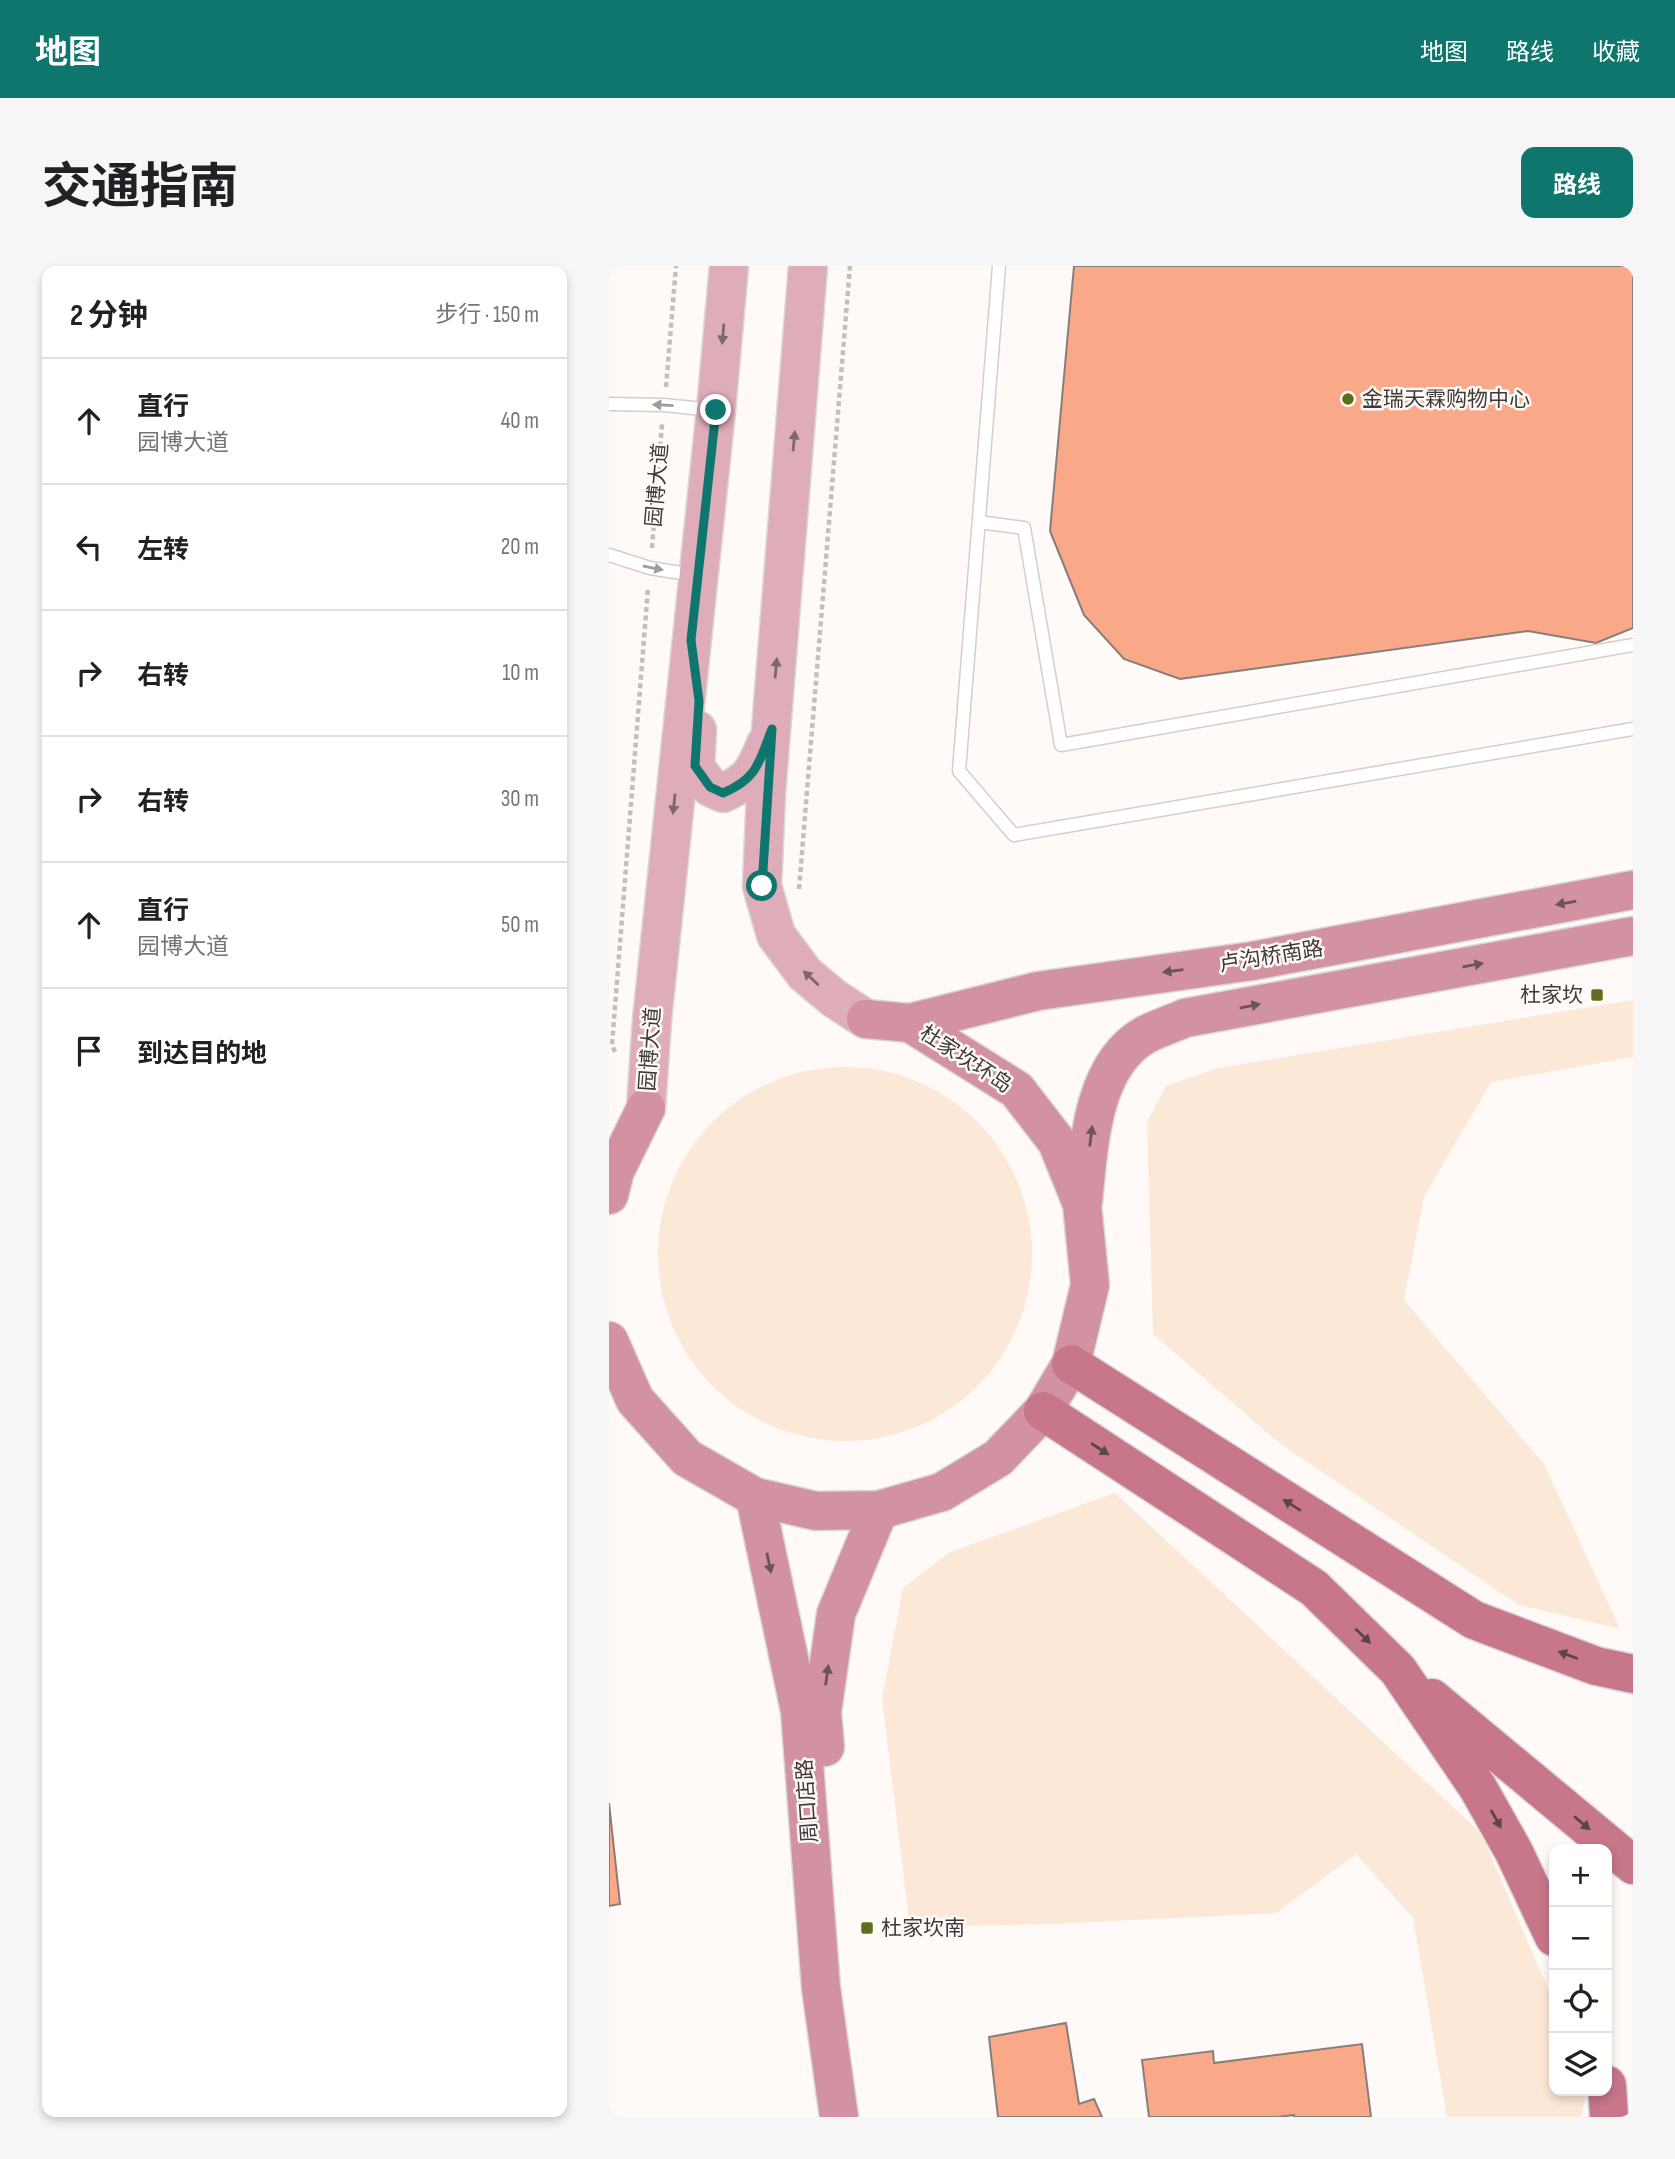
<!DOCTYPE html>
<html lang="zh">
<head>
<meta charset="utf-8">
<style>
  body { margin:0; font-family:"Sofia Sans Condensed","Noto Sans SC",sans-serif; background:#f6f6f6; color:#202124 }
  .controls { position:absolute; right:21px; bottom:21px; display:grid; overflow:hidden; border-radius:14px; box-shadow:0 4px 10px #0003 }
  .controls button { width:63px; height:63px; display:grid; place-items:center; padding:0; border:0; border-bottom:2px solid #e0e0e0; background:#fff; color:#202124; font:35px sans-serif }
  .stop { position:absolute; width:21px; height:21px; margin:-16px; border:5px solid #0f766e; border-radius:50%; background:#fff }
  .stop.end { background:#0f766e; border-color:#fff; box-shadow:0 2px 7px #0008 }
  .list { margin:0; padding:0; list-style:none }
  h2 { display:flex; justify-content:space-between; align-items:center; height:91px; margin:0; padding:0 28px; font-size:30px }
  h2 small { font-size:23px; font-weight:400; color:#757577 }
  .list li { display:grid; grid-template-columns:46px 1fr auto; gap:21px; align-items:center; box-sizing:border-box; height:126px; padding:0 28px; border-top:2px solid #e0e0e0 }
  .list b { display:block; font-size:26px; white-space:nowrap }
  .list p { margin:0; font-size:23px; white-space:nowrap; color:#757577 }
  .list em { font-size:23px; font-style:normal; color:#757577 }
  .icon { flex:none; width:38px; height:38px; fill:none; stroke:currentColor; stroke-width:2; stroke-linecap:round; stroke-linejoin:round }
  .map { position:relative; flex:none; width:1024px; height:1851px; overflow:hidden; border-radius:14px }
  header { display:flex; align-items:center; gap:42px; box-sizing:border-box; height:98px; padding:0 35px; background:#0f766e; color:#fff }
  header strong { font-size:33px }
  nav { display:flex; gap:38px; margin-inline-start:auto; font-size:24px }
  .intro { display:flex; align-items:center; justify-content:space-between; box-sizing:border-box; height:168px; padding:0 42px }
  h1 { margin:0; font-size:49px }
  .button { padding:18px 32px; border-radius:14px; background:#0f766e; color:#fff; font-size:24px; font-weight:700 }
  main { display:flex; gap:42px; padding:0 42px }
  aside { flex:1; background:#fff; border-radius:14px; box-shadow:0 4px 10px #0003 }
  .map>svg:first-child { display:block }
</style>
</head>
<body>
<header>
<strong>地图</strong>
<nav><a>地图</a><a>路线</a><a>收藏</a></nav>
</header>
<div class="intro"><h1>交通指南</h1><a class="button">路线</a></div>
<main>
<aside>
<h2>2 分钟<small>步行 · 150 m</small></h2>
<ul class="list">
<li><svg class="icon" aria-label="ahead" viewBox="0 0 24 24"><path d="M12 20V5M6 11l6-6 6 6"/></svg><div><b>直行</b><p>园博大道</p></div><em>40 m</em></li>
<li><svg class="icon" aria-label="left" viewBox="0 0 24 24"><path d="M17 20v-9H6M10 6l-5 5 5 5"/></svg><div><b>左转</b></div><em>20 m</em></li>
<li><svg class="icon" aria-label="right" viewBox="0 0 24 24"><path d="M7 20v-9h11M14 6l5 5-5 5"/></svg><div><b>右转</b></div><em>10 m</em></li>
<li><svg class="icon" aria-label="right" viewBox="0 0 24 24"><path d="M7 20v-9h11M14 6l5 5-5 5"/></svg><div><b>右转</b></div><em>30 m</em></li>
<li><svg class="icon" aria-label="ahead" viewBox="0 0 24 24"><path d="M12 20V5M6 11l6-6 6 6"/></svg><div><b>直行</b><p>园博大道</p></div><em>50 m</em></li>
<li><svg class="icon" aria-label="arrive" viewBox="0 0 24 24"><path d="M6 21V4h12l-3 4 3 4H6"/></svg><div><b>到达目的地</b></div></li>
</ul>
</aside>
<div class="map">
<svg width="1024" height="1851" viewBox="0 0 1024 1851">
  <rect width="100%" height="100%" fill="#fff9f8"/>
  <path fill="#fce8d7" d="M1024 734V791L882 816 815 931 795 1034 935 1198 1011 1363 908 1338 669 1176 544 1068 538 856 557 820 609 802Z
    M49 988a187 187 0 1 1 374 0a187 187 0 1 1-374 0Z
    M506 1227 872 1567 945 1737V1825H978L972 1851H838L804 1652 747 1588 667 1647 443 1658 301 1661 273 1433 294 1322 341 1286Z"/>
  <path fill="#f9a987" stroke="#867e7b" stroke-width="2" d="M465 0H1024V362L987 377 919 365 571 413 515 393 475 349 441 265Z
    M0 1537 11 1638 0 1640Z
    M457 1757 470 1838 485 1833 493 1851H389L380 1771Z
    M753 1778 762 1851H685V1849L669 1851H540L533 1794 604 1785 605 1797Z"/>
  <g fill="none" stroke-linecap="round" stroke-linejoin="round">
    <g stroke="#d7cdcc" stroke-width="15">
      <path id="service" d="M390 0 350 505 405 569 1024 463
        M0 138 55 139 103 144
        M370 256 415 262 452 479 1024 379
        M0 289 41 302 85 309"/>
    </g>
    <g stroke="#d8d8d7" stroke-width="41">
      <path id="primary" d="M199 0 157 527 153 620 167 669 196 708 226 733 257 753
        M88 464 86 501 101 521 114 527C141 515 146 505 157 478
        M37 842 43 754 107 144 120 0"/>
    </g>
    <g stroke="#d8d8d7" stroke-width="41">
      <path id="trunk" d="M301 757 429 725 643 695 1024 624
        M0 929 6 905 37 842
        M474 936C480 881 482 800 536 769 549 762 563 758 576 752L1024 670
        M0 1075 26 1134 78 1192 146 1231 207 1245 270 1244 333 1226 389 1192 434 1145 462 1098 481 1019 473 938 448 876 408 824 301 757 257 753
        M146 1231 191 1445 212 1722 230 1851
        M216 1481 213 1446 227 1348 270 1244"/>
    </g>
    <g stroke="#d8d8d7" stroke-width="41">
      <path id="motorway" d="M462 1098 865 1354 987 1400 1024 1408
        M434 1145 705 1322 789 1404 869 1522 905 1586 945 1671
        M823 1432 1024 1599
        M998 1819 1000 1851"/>
    </g>
    <path stroke="#c4bebd" stroke-width="4.5" stroke-dasharray="5 3.5" stroke-linecap="butt" d="M57 121 67 0
      M43 282 53 158
      M190 623 241 0
      M6 786 3 779 39 322"/>
    <use href="#service" stroke="#fff" stroke-width="12"/>
    <use href="#primary" stroke="#deadb9" stroke-width="38"/>
    <use href="#trunk" stroke="#d392a2" stroke-width="38"/>
    <use href="#motorway" stroke="#c8768a" stroke-width="38"/>
  </g>
  <defs><path id="oneway-solid" d="M-6-.8H1V-3.2L6.5 0L1 3.2V.8H-6Z" transform="scale(1.75)"/></defs>
  <g fill="#7e686c">
    <use href="#oneway-solid" transform="translate(114 68) rotate(95)"/>
    <use href="#oneway-solid" transform="translate(185 175) rotate(-85)"/>
    <use href="#oneway-solid" transform="translate(167 402) rotate(-85)"/>
    <use href="#oneway-solid" transform="translate(65 538) rotate(96)"/>
    <use href="#oneway-solid" transform="translate(202 712) rotate(-137)"/>
  </g>
  <g fill="#9e9c9c">
    <use href="#oneway-solid" transform="translate(54 139) rotate(-177)"/>
    <use href="#oneway-solid" transform="translate(44 302) rotate(12)"/>
  </g>
  <g fill="#6b5458">
    <use href="#oneway-solid" transform="translate(957 637) rotate(170)"/>
    <use href="#oneway-solid" transform="translate(864 699) rotate(-10)"/>
    <use href="#oneway-solid" transform="translate(564 705) rotate(172)"/>
    <use href="#oneway-solid" transform="translate(641 740) rotate(-11)"/>
    <use href="#oneway-solid" transform="translate(482 870) rotate(-83)"/>
    <use href="#oneway-solid" transform="translate(160 1297) rotate(78)"/>
    <use href="#oneway-solid" transform="translate(218 1409) rotate(-82)"/>
  </g>
  <g fill="#5a4649">
    <use href="#oneway-solid" transform="translate(491 1183) rotate(33)"/>
    <use href="#oneway-solid" transform="translate(683 1239) rotate(-148)"/>
    <use href="#oneway-solid" transform="translate(754 1370) rotate(44)"/>
    <use href="#oneway-solid" transform="translate(959 1389) rotate(-159)"/>
    <use href="#oneway-solid" transform="translate(887 1553) rotate(61)"/>
    <use href="#oneway-solid" transform="translate(973 1557) rotate(40)"/>
  </g>
  <g fill="none" stroke-linecap="round" stroke-linejoin="round">
    <path stroke="#0f766e" stroke-width="9" d="M107 144 82 374 90 435 86 500 101 521 114 527C149 512 150 496 163 463L153 620"/>
  </g>
  <g fill="#5d6f1c" stroke="#fff9f8" stroke-width="2.5">
    <circle cx="739" cy="133" r="7"/>
    <rect x="981" y="722" width="14" height="14" rx="3.5"/>
    <rect x="251" y="1655" width="14" height="14" rx="3.5"/>
  </g>
  <g text-anchor="middle" stroke-width="5" stroke-linejoin="round" paint-order="stroke">
    <g font-size="21" fill="#3e3a39" stroke="#fff9f8" text-anchor="start">
      <text x="753" y="140">金瑞天霖购物中心</text>
      <text x="974" y="736" text-anchor="end">杜家坎</text>
      <text x="272" y="1669">杜家坎南</text>
    </g>
    <g font-size="21" fill="#3e3a39" stroke="#fff9f8">
      <text transform="translate(48 219) rotate(-85)" y="7">园博大道</text>
      <text transform="translate(662 690) rotate(-9)" y="7">卢沟桥南路</text>
      <text transform="translate(41 783) rotate(-86)" y="7">园博大道</text>
      <text transform="translate(357 793) rotate(33)" y="7">杜家坎环岛</text>
      <text transform="translate(198 1535) rotate(-94)" y="7">周口店路</text>
    </g>
  </g>
</svg>
<div class="controls">
<button>+</button>
<button>−</button>
<button><svg class="icon" aria-label="locate" viewBox="0 0 24 24"><circle cx="12" cy="12" r="6"/><path d="M12 2v4M12 18v4M2 12h4M18 12h4"/></svg></button>
<button><svg class="icon" aria-label="layers" viewBox="0 0 24 24"><path d="M12 4l9 5-9 5-9-5zM3 14l9 5 9-5"/></svg></button>
</div>
<div class="stop" style="left:153px;top:620px"></div>
<div class="stop end" style="left:107px;top:144px"></div>
</div>
</main>
</body>
</html>
